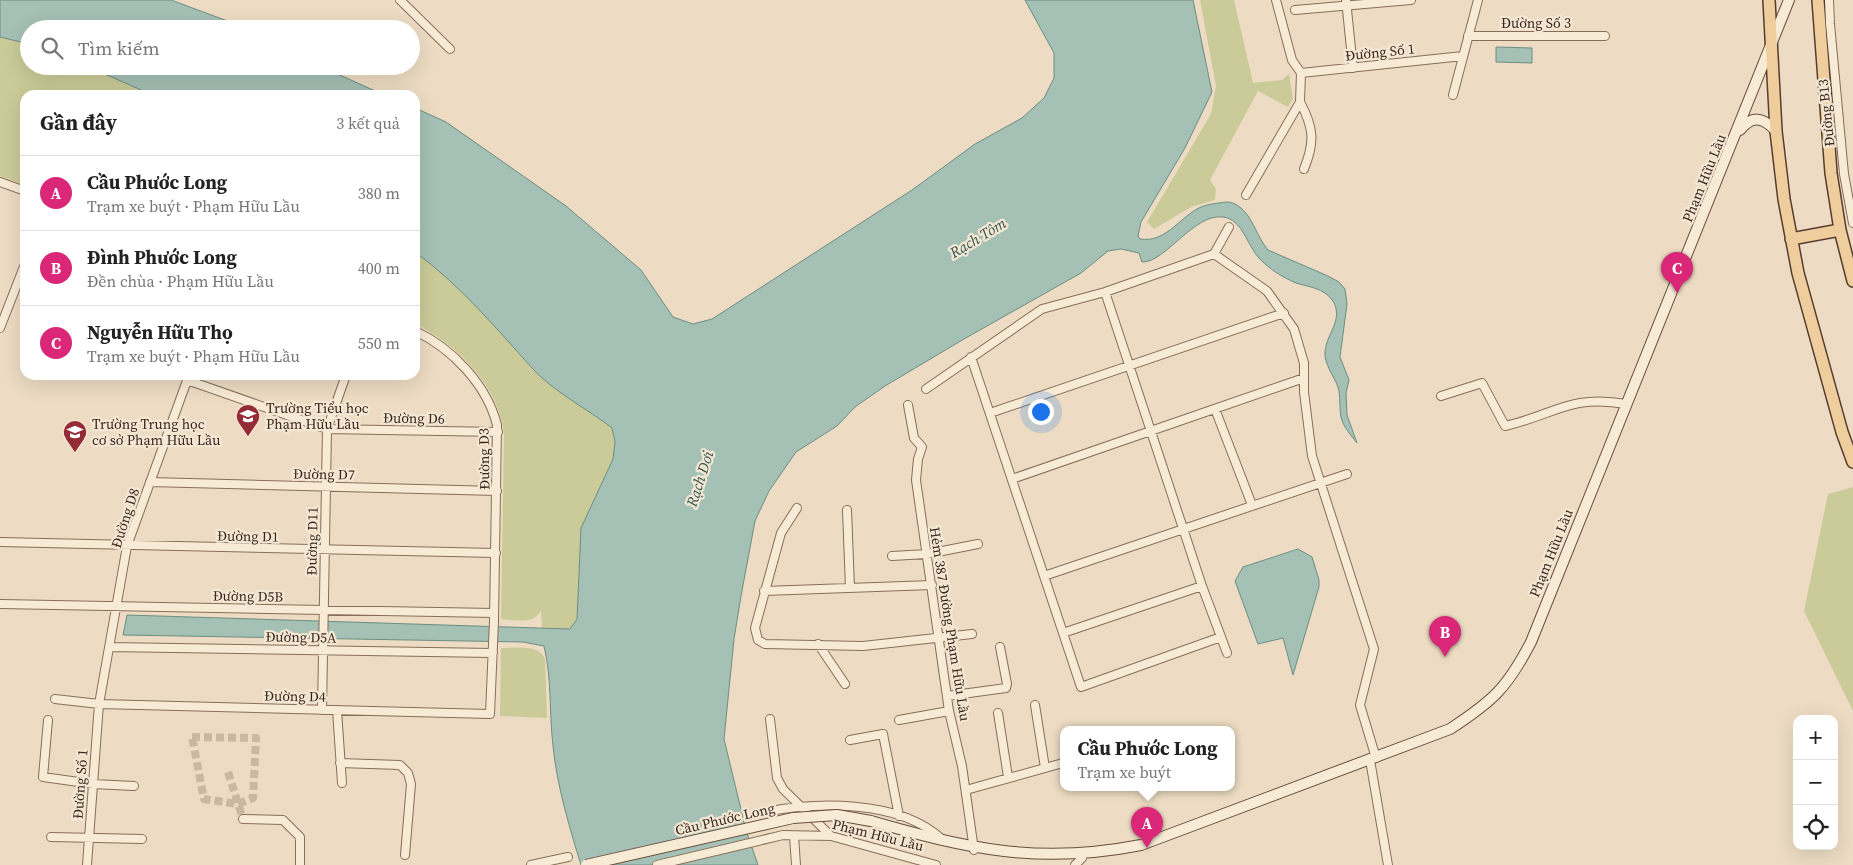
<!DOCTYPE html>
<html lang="vi">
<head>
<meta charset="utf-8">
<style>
  body { margin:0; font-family:"Source Serif 4",serif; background:#f2f2f2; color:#222 }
  .controls { position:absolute; right:15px; bottom:15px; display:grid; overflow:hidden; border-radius:10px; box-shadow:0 5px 20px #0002 }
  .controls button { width:45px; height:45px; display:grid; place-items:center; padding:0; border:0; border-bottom:1px solid #e0e0e0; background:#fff; color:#222; font:25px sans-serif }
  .you { position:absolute; left:1040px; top:411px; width:18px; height:18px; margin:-12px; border:4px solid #fff; border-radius:50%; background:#1a73e8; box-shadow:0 0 0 8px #1a73e833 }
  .badge { display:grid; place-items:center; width:32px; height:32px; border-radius:50%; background:#db2777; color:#fff; font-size:16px; font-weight:700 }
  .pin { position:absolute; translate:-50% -41px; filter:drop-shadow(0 1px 2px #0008) }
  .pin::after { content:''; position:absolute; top:26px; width:18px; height:15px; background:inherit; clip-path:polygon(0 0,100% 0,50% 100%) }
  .popup { position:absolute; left:1060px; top:726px; width:175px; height:65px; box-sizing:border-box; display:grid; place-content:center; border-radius:10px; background:#fff; filter:drop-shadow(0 1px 4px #0005); font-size:16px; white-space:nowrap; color:#767676 }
  .popup b { font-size:19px; color:#222 }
  .popup::after { content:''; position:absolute; left:50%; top:100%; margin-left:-10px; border:10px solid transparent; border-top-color:#fff }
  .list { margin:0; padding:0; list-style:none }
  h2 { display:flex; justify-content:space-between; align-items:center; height:65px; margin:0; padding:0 20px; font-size:21px }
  h2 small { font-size:16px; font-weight:400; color:#767676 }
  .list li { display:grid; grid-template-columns:32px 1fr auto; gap:15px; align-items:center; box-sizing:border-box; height:75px; padding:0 20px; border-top:1px solid #e0e0e0 }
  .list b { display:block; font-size:19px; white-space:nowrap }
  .list p { margin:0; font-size:16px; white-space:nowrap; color:#767676 }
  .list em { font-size:16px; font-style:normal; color:#767676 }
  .icon { flex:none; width:28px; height:28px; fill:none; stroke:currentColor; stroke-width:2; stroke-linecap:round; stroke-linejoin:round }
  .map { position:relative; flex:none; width:1853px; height:865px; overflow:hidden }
  .search { position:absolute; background:#fff; box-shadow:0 5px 20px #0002; left:20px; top:20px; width:400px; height:55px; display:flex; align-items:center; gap:12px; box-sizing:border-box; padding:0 18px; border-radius:28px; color:#767676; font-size:19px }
  .panel { position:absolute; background:#fff; box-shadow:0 5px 20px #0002; left:20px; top:90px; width:400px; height:290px; border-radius:15px }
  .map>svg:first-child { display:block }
</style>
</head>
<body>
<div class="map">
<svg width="1853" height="865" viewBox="0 0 1853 865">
  <rect width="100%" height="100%" fill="#eddcc3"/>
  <path fill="#cacb98" d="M1200 0H1234L1253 83 1282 80 1289 74 1293 99 1288 107 1258 91 1210 180 1216 189 1215 200 1191 207 1154 229 1147 222 1211 114 1216 86Z
    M0 37 29 44V66H86L153 95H25V185L0 176Z
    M415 252 434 266 472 300 533 370 612 428 615 442 613 459 581 528 577 619 570 629 542 628 541 610C535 625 515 620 501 619L504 435C500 387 457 344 415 324Z
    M1853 487V711L1804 611 1828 494Z
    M501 648C515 648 539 644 545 659L547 718 500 716Z"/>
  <path fill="#a5c0b5" stroke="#6c8e82" d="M0 0H171L249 29H29V44L0 37Z
    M1025 0H1193L1212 92 1185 148 1141 222 1138 236 1140 239C1164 243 1178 220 1197 209 1204 205 1211 204 1219 203 1228 201 1234 202 1241 208 1253 218 1257 237 1268 250L1328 276 1339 282 1345 289 1347 304 1340 357 1349 380 1346 393 1347 415 1357 443C1351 435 1343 427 1341 417 1339 407 1341 397 1338 387 1334 376 1324 364 1325 352 1326 334 1344 320 1333 301 1324 288 1309 287 1296 283 1282 277 1269 269 1259 258 1247 245 1242 219 1223 217 1194 213 1165 263 1142 262L1139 253 1121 249 1108 251 1081 273 964 339 885 386 855 407 837 426 796 452 769 491 755 521 741 596 734 639 724 739 746 830 758 865H581C569 826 557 786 553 746 549 712 552 679 544 646L523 642 123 635 127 615 570 629 577 619 581 528 613 459 615 442 612 428C589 410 551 390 532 368 495 327 460 285 415 252V108L446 122 566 206 641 270 673 317 693 324 712 319 912 190 975 144 1022 118 1044 98 1054 78V53Z
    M1496 47 1532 48V63L1496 62Z
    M86 66H320L384 95H153Z
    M1298 549 1312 557 1319 580V587L1293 675 1283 638 1258 644 1235 581 1243 567Z"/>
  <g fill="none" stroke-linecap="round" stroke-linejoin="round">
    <path stroke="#c9b8a2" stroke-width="8" stroke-dasharray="8 4" stroke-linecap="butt" d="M192 737 256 738 253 798 238 804 204 799Z
      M228 772 243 819"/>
    <g stroke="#876e5a" stroke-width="10">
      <path id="minor" d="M400 0 450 49
        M1276 0 1292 60 1301 73
        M1346 0 1353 68
        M1829 0 1830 24 1844 174 1853 223
        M1295 10 1411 0
        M1468 36H1605
        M1301 73 1463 56
        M1453 95 1478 0
        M1300 102C1314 128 1315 142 1304 169
        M0 182 25 191
        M1246 195 1300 102 1301 73
        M1214 254 1267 291 1294 329 1304 363V392L1312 456 1374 649 1360 705 1376 758
        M1105 292 1202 586 1227 653
        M0 328 25 264
        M971 357 1081 687 1221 637
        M187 380 327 429 498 432
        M926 389 1042 309 1105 292 1214 254 1229 227
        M1441 396 1482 383 1505 426C1554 415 1570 394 1626 404
        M908 405 914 438 922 447 918 459 916 480 949 711 962 766 974 850
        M1215 409 1252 505
        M990 413 1284 313
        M1012 479 1304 378
        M150 482 497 491
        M797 508 781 533 755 628 758 640 765 644 863 646 972 634
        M847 510 850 588
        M0 542 496 553
        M892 556 927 554 978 544
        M1044 576 1347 474
        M764 591 932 585
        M0 604 494 613
        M1063 633 1202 586
        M818 644 845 684
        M109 647 493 653
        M947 696 1006 688 1007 684 1000 647
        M55 699 99 704 490 714 494 621 497 425C487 385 452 348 415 331
        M1035 705 1045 768
        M322 710 327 429 346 375
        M337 710 342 783
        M998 713 1008 777
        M770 719 777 778 783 789 831 836
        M48 720 43 777 93 784 134 786
        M899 720 949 711
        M850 740 883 734 899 816
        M1370 760 1388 865
        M340 763 400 765 408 773 411 784 405 855
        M966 790 1063 763
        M759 813C814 802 898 798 943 840
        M243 819 283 820 300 837V865
        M794 836 796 865
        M51 837 142 839
        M87 865 99 704 127 546 189 375
        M531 865 568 857
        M657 865 783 835 831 836 936 865
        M1075 865 1082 858"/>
    </g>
    <g stroke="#694f3e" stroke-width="12">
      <path id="secondary" d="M1740 130C1752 115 1763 117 1776 131
        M871 821C968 849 1039 865 1141 845L1450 729C1493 701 1507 688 1531 642L1789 0"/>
    </g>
    <g stroke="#553d2f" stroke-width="14">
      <path id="primary" d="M1769 0 1776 131 1784 199 1798 273 1842 432 1853 462
        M1818 0 1831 173 1840 230 1853 281
        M1791 239 1840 230"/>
    </g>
    <use href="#minor" stroke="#f8ebd6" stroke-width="8"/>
    <use href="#secondary" stroke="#f8ebd6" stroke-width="10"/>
    <use href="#primary" stroke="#efcd9c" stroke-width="11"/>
    <g stroke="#694f3e" stroke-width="12" stroke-linecap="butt">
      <path id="secondary-bridge" d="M586 865 793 818 837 815 871 821"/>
    </g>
    <use href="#secondary-bridge" stroke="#f8ebd6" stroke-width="10"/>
  </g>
  <defs>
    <g id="school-pin" transform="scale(1.25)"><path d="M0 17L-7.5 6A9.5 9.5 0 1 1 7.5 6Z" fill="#942c37" stroke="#f5e7d3"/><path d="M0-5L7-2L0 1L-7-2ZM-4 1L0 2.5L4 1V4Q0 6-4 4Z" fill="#fff"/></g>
  </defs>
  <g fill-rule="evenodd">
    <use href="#school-pin" x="248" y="416"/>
    <use href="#school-pin" x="75" y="432"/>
  </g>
  <g text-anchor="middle" stroke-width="4.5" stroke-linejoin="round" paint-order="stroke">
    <g font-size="14" fill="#37281e" stroke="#f5e7d3">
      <text x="1536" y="28">Đường Số 3</text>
      <text transform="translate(1380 52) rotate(-6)" y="5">Đường Số 1</text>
      <text transform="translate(1826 113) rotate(-96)" y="5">Đường B13</text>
      <text transform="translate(1704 178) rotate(-68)" y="5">Phạm Hữu Lầu</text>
      <text transform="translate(414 418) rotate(1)" y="5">Đường D6</text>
      <text transform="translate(484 459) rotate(-91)" y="5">Đường D3</text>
      <text transform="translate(324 474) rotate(1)" y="5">Đường D7</text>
      <text transform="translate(125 518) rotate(-72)" y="5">Đường D8</text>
      <text transform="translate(248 536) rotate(1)" y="5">Đường D1</text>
      <text transform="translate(312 541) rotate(-89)" y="5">Đường D11</text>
      <text transform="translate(1551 553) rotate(-68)" y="5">Phạm Hữu Lầu</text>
      <text transform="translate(248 596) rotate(1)" y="5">Đường D5B</text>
      <text transform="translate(950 624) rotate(81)" y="5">Hẻm 387 Đường Phạm Hữu Lầu</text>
      <text transform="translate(301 637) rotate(1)" y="5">Đường D5A</text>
      <text transform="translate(295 696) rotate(1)" y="5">Đường D4</text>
      <text transform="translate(80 784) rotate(-86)" y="5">Đường Số 1</text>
      <text transform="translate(725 819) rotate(-13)" y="5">Cầu Phước Long</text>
      <text transform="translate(878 835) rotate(14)" y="5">Phạm Hữu Lầu</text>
    </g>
    <g font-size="14" fill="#37281e" stroke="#f5e7d3" text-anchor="start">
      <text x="266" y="413">Trường Tiểu học<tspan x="266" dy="16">Phạm Hữu Lầu</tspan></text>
      <text x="92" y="429">Trường Trung học<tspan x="92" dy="16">cơ sở Phạm Hữu Lầu</tspan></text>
    </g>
    <g font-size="15" font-style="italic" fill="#2e5750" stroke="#f5e7d3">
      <text transform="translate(978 238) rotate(-31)" y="5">Rạch Tôm</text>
      <text transform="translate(700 479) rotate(-72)" y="5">Rạch Dơi</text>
    </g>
  </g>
</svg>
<div class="controls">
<button>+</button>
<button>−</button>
<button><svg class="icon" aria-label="locate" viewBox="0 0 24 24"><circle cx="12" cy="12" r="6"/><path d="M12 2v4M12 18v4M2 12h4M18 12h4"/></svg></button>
</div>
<div class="you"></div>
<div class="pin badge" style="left:1147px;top:848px">A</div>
<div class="popup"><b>Cầu Phước Long</b>Trạm xe buýt</div>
<div class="pin badge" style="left:1445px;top:657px">B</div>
<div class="pin badge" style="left:1677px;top:293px">C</div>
<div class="search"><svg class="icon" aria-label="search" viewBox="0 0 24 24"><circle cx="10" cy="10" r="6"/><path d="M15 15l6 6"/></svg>Tìm kiếm</div>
<section class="panel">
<h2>Gần đây<small>3 kết quả</small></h2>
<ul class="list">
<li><span class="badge">A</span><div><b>Cầu Phước Long</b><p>Trạm xe buýt · Phạm Hữu Lầu</p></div><em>380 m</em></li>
<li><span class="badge">B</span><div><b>Đình Phước Long</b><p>Đền chùa · Phạm Hữu Lầu</p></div><em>400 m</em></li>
<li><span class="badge">C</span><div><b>Nguyễn Hữu Thọ</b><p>Trạm xe buýt · Phạm Hữu Lầu</p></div><em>550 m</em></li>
</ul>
</section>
</div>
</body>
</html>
